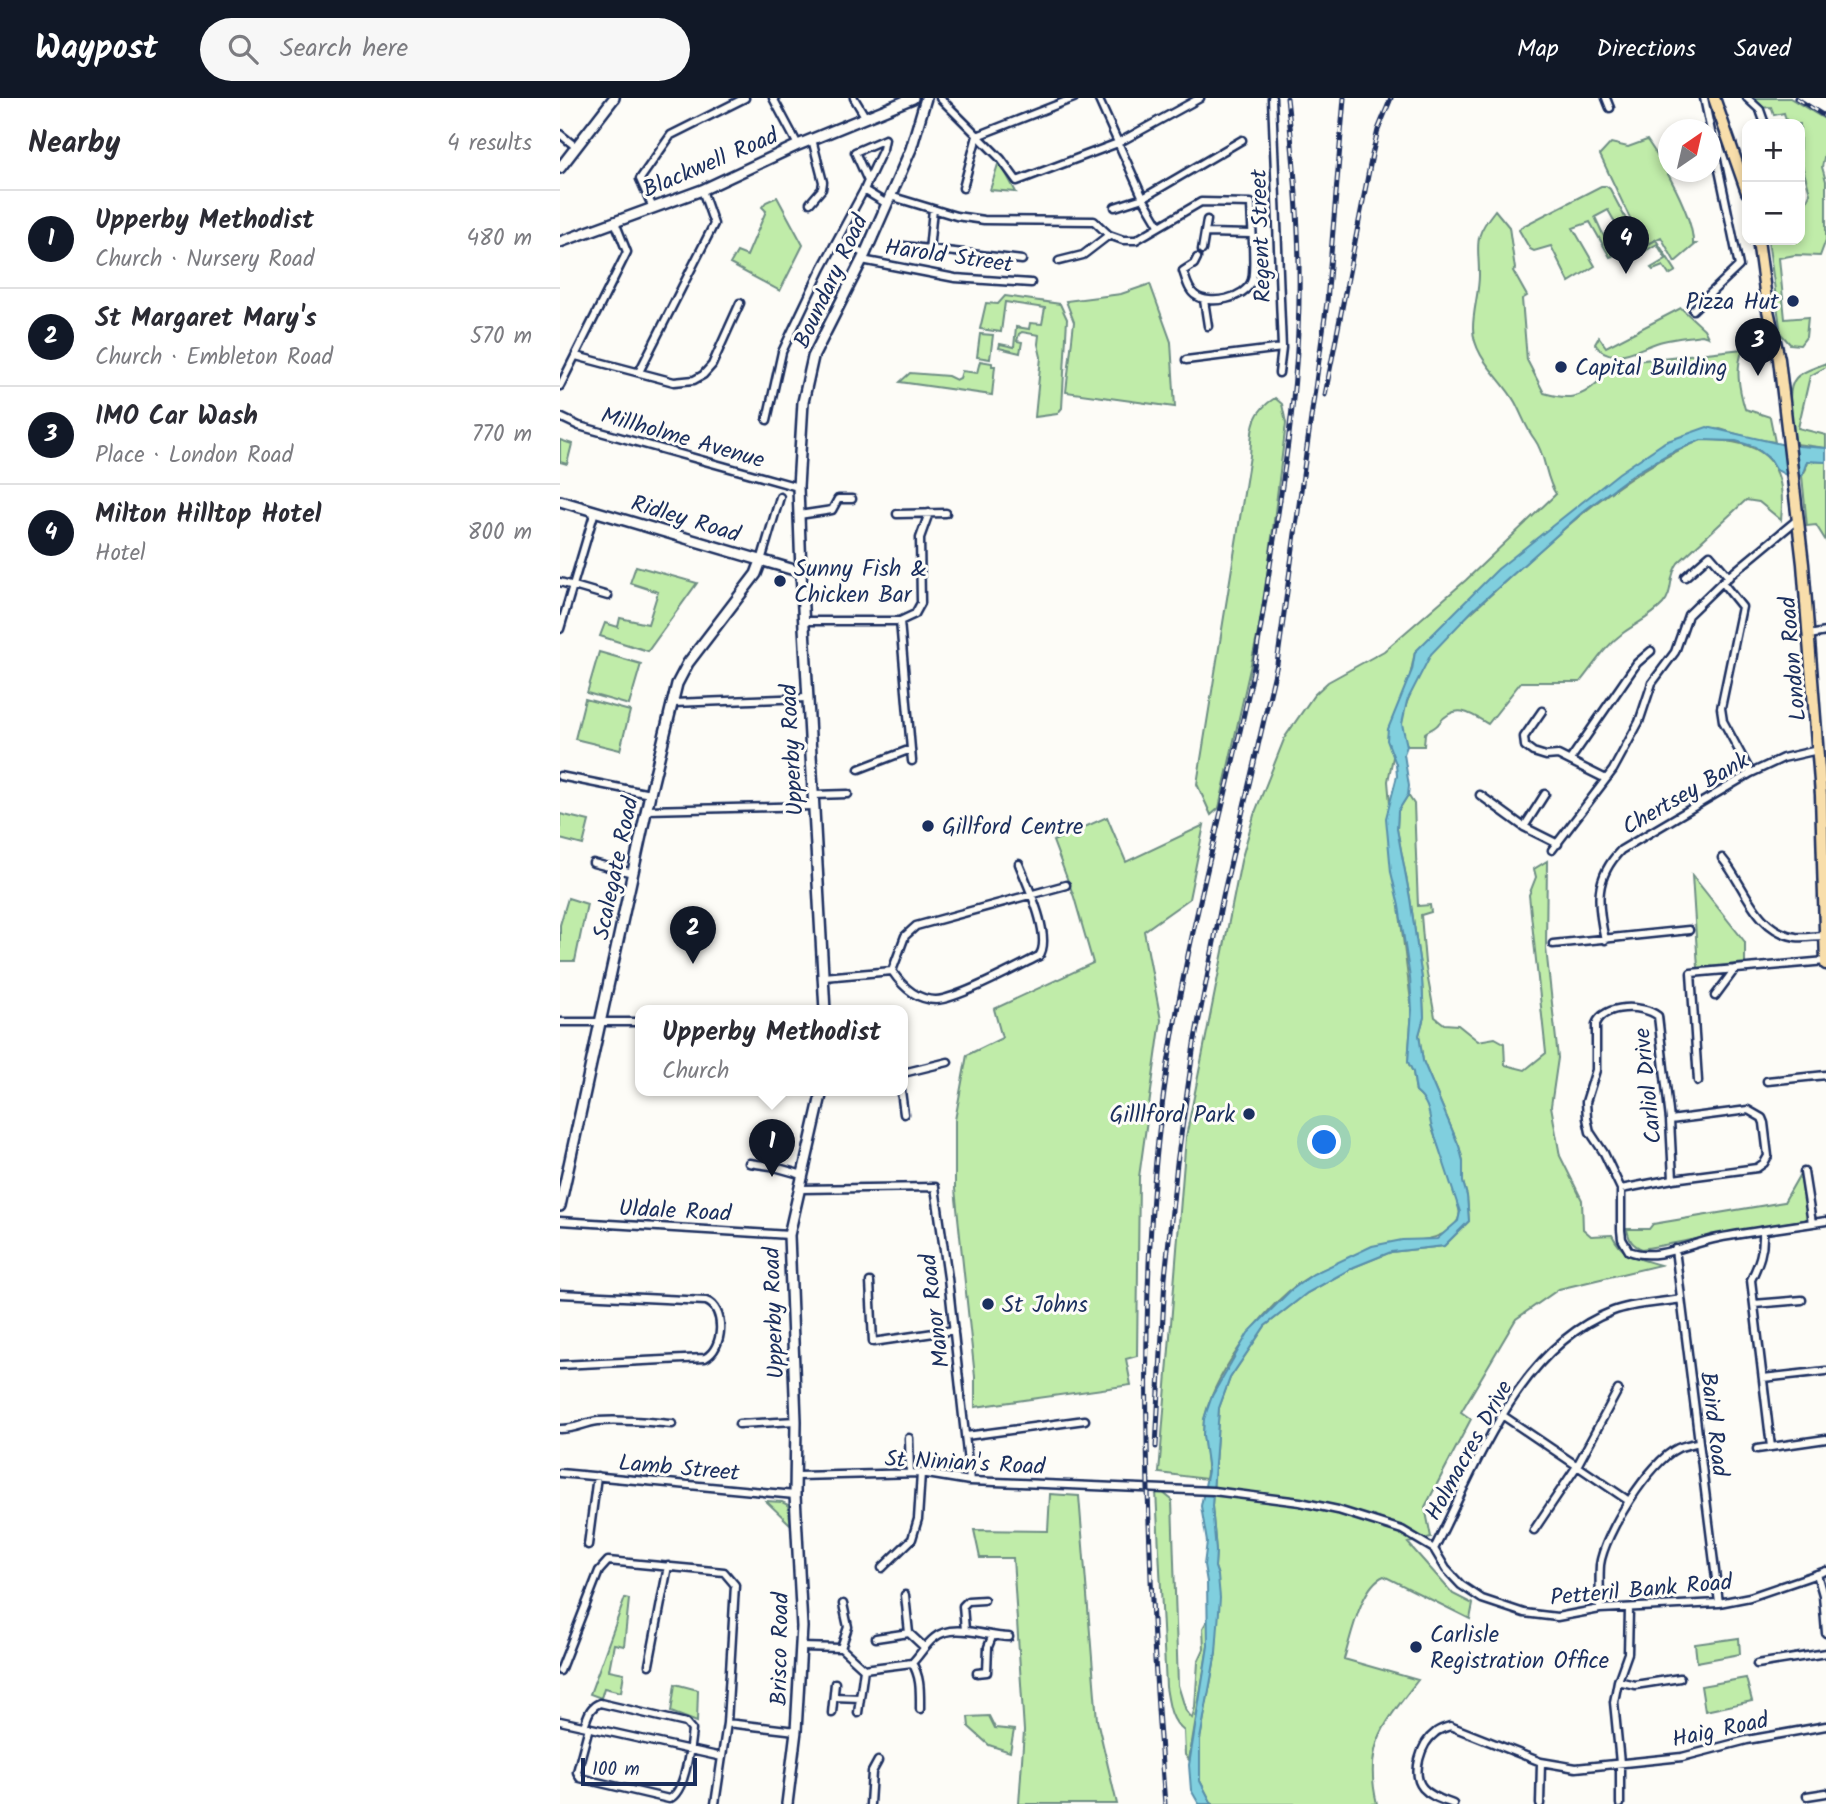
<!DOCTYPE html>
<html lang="en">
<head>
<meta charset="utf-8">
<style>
  body { margin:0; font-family:Kalam,sans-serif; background:#f7f7f7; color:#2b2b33 }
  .controls { position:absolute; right:21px; top:21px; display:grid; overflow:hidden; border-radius:14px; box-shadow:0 4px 10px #0003 }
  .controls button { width:63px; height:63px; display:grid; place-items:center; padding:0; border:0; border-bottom:2px solid #e1e1e2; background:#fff; color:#2b2b33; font:35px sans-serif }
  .compass { position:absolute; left:1098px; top:21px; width:63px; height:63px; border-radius:50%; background:#fff; box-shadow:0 4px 10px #0003; rotate:34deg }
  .scale { position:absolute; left:21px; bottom:18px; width:116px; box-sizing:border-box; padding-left:7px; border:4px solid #1b2f5e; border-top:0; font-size:19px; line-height:24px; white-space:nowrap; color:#1b2f5e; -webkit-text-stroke:5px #fdfcf7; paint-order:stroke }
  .you { position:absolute; left:765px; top:1045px; width:24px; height:24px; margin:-18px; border:5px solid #fff; border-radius:50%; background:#1a73e8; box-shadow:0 0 0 10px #1a73e833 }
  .badge { display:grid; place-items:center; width:46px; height:46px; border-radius:50%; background:#111827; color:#fff; font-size:23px; font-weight:700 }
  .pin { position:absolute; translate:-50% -58px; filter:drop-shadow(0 2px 4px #0008) }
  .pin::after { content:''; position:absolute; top:37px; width:24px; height:21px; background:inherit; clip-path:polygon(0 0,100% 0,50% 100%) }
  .popup { position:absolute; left:75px; top:907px; width:273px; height:91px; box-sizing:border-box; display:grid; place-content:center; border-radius:14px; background:#fff; filter:drop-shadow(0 2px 5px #0005); font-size:23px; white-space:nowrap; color:#7c7c81 }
  .popup b { font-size:26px; color:#2b2b33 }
  .popup::after { content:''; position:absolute; left:50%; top:100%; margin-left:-14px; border:14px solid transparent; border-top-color:#fff }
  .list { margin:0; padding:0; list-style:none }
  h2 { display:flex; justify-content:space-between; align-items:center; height:91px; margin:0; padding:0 28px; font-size:30px }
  h2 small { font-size:23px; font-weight:400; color:#7c7c81 }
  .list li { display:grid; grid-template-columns:46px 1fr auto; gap:21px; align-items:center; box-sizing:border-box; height:98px; padding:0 28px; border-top:2px solid #e1e1e2 }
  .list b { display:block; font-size:26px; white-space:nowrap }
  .list p { margin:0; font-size:23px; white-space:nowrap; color:#7c7c81 }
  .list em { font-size:23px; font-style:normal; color:#7c7c81 }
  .icon { flex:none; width:38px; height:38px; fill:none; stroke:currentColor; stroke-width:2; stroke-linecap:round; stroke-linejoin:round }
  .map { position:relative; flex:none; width:1266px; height:1706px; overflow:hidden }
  header { display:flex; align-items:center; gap:42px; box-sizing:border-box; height:98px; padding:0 35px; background:#111827; color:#fff }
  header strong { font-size:33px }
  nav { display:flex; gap:38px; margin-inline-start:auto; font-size:24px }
  .search { width:490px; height:63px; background:#f7f7f7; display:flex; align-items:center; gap:18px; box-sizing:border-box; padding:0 24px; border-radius:38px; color:#7c7c81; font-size:26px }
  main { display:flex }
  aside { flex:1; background:#fff }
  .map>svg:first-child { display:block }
</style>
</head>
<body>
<header>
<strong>Waypost</strong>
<div class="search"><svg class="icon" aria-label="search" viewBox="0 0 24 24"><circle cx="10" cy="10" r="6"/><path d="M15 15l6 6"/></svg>Search here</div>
<nav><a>Map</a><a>Directions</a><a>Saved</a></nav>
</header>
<main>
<aside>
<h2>Nearby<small>4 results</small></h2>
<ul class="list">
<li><span class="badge">1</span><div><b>Upperby Methodist</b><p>Church · Nursery Road</p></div><em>480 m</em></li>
<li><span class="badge">2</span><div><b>St Margaret Mary's</b><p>Church · Embleton Road</p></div><em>570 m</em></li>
<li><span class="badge">3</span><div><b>IMO Car Wash</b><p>Place · London Road</p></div><em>770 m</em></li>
<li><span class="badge">4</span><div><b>Milton Hilltop Hotel</b><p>Hotel</p></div><em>800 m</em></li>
</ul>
</aside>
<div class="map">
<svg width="1266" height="1706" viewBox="0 0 1266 1706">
  <rect width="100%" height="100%" fill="#fdfcf7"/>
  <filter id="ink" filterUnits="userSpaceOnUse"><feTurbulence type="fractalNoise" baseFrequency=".0143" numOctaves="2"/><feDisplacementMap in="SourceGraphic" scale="14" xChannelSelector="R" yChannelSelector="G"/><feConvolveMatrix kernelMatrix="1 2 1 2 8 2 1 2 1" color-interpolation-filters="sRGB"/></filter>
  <g filter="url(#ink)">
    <path fill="#c0eca9" stroke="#6e8e84" stroke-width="2" d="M1189 0H1230L1266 22V50L1262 69 1266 83V142L1260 158 1235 157 1219 160 1225 221 1248 219 1246 239 1240 247 1230 246 1221 236 1208 142H1240V121L1250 95 1240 60V26H1227L1224 15 1214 17 1211 9 1200 10Z
      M1087 42C1103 65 1134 119 1133 146H1136L1115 164 1101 139 1083 148 1040 57 1051 45 1068 49Z
      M439 63 456 94 430 92Z
      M1041 88H1046L1050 91 1081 150 1096 142 1116 173 1109 177 1103 168 1093 172 1091 170 1106 161 1097 146 1075 159 1048 112 1035 119 1053 158 1050 159 1030 124 1013 130 1035 168 1009 184 991 148 974 153 970 151 959 132 961 129Z
      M217 99 243 147 220 193 170 166 177 154 187 158 206 113 202 109 206 104Z
      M935 112 949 129 955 171 953 173 967 198 962 201 967 262 984 295C1007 302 1020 301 1038 284L1039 267 1183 251C1175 271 1179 291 1185 311L1210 319 1215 344 1190 340 1160 331 1105 344 855 554 828 683 839 808 852 912 848 964 853 974 856 994C862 999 866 1003 869 1011 871 1016 870 1021 871 1026 875 1046 907 1106 898 1122 885 1148 840 1141 815 1148 805 1151 796 1157 786 1162 775 1167 763 1171 752 1177 709 1201 657 1271 645 1318 639 1340 651 1361 646 1381L599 1375 626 1039 681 763 694 717 725 639 754 597 768 584 824 553 906 482 996 396C985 380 986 357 975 342 966 330 962 317 955 304 942 280 913 260 913 230 913 212 919 195 919 177 919 144 912 141 935 112Z
      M590 186 611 244 615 309 506 294 514 224 506 203 561 196Z
      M445 198 500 206 507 221 502 310 497 316 475 319 481 259 478 246 479 237 462 234 459 236 457 243 462 244 460 255 439 250 440 246 454 249 456 229 469 231 470 225 482 226 485 210 445 204 441 234 420 231 426 205 438 206Z
      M1121 210 1144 231 1148 239 1142 237C1129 239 1115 240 1103 243 1082 248 1051 270 1035 246L1039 239 1046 249Z
      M420 236 433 237 430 261 417 259Z
      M420 263 432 265V268H435L432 297 340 284 350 275 388 278 396 282 400 280 402 273 417 275Z
      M1266 265V269L1250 278 1238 330 1266 337V350L1236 346C1233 330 1224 293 1236 280 1242 273 1258 269 1266 265Z
      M715 300 722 306 726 325 703 512 659 710 651 717 637 686 690 358C692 332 690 315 715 300Z
      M0 342 12 346 7 366 0 364Z
      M1141 342C1200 341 1228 359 1221 422L1199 404 1186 402 1118 465C1108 478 1114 494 1103 506 1092 518 1077 525 1063 535 1044 549 1034 567 1020 584H961L928 626C909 614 895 605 879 625 876 630 870 631 865 635L864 648H847C845 641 842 634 842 627 842 609 861 569 872 554 891 530 915 512 937 491 1000 433 1061 376 1141 342Z
      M1247 363 1266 364V443L1256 427 1247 428 1242 378 1246 371Z
      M76 468 137 485 88 553 40 538 45 525 58 529 60 520 88 526 98 494 70 485Z
      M39 554 81 566 69 607 27 595Z
      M25 601 70 613 60 652 15 641Z
      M848 697 854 706 858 808 870 807 871 814 861 817 865 865 875 919 884 926 898 927 918 943 935 940 944 945 945 967 965 972 986 955 969 797 976 779 974 771 987 763 986 850 998 960 991 1008 1000 1058 1022 1102 1023 1131 1031 1138 1052 1137C1063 1159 1077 1160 1100 1167L999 1191 956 1221 901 1314 911 1321 865 1409 871 1439 848 1445 893 1496 913 1506 910 1521 824 1478C801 1487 791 1539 784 1561L858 1582C824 1626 803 1648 817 1706H652L640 1683V1641L656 1554 658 1478 655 1469 656 1453 652 1408 659 1310 670 1280 705 1228 747 1195 794 1169 831 1154 884 1148 909 1123 907 1098 903 1084V1063L899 1048 863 963 859 937 864 919 862 881 850 800 837 731 838 713Z
      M0 716 29 723 23 747 0 741Z
      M547 719 566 764 644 727 629 801 584 833 601 922 579 1079 577 1258 566 1261 571 1287 415 1309V1279L395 1091V1022L407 957 442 940 434 911 533 865 514 799 493 743Z
      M1132 777 1185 844V865L1138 870Z
      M8 800 27 806 15 863H0V827Z
      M1240 1076 1248 1121 1082 1151C1072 1147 1069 1142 1067 1131H1089L1093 1126 1224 1104Z
      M596 1393 602 1394 612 1402 618 1587 626 1613 632 1620 635 1609 638 1564 644 1551 643 1530 648 1521V1548L629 1662 625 1657 624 1633C610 1622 609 1606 606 1589Z
      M490 1396 519 1398 537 1622 557 1706H459L464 1633 453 1460H420L414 1432 488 1433Z
      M206 1403 222 1404 228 1407 231 1427Z
      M65 1500 69 1501 64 1548 54 1546 49 1572 64 1575 61 1594 44 1590 41 1600 30 1596Z
      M1179 1540 1180 1556 1137 1564 1135 1546Z
      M1186 1580 1192 1603 1145 1613 1141 1588Z
      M115 1586 138 1592 137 1624 111 1614Z
      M429 1618 435 1630 454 1632 450 1654 429 1647 409 1629 408 1619Z"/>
    <path fill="#80cfde" stroke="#588fab" stroke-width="2" d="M1147 329 1225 347 1266 350V364L1247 363 1242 378 1226 377 1217 372 1211 362 1195 349 1176 343 1141 342 1110 355 1072 377 1025 412 913 512 871 556 847 603 842 626 847 648 844 656 849 688 848 697 838 713 837 731 850 800 862 881 864 919 859 937 863 963 899 1048 903 1063V1084L907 1098 909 1123 884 1148 831 1154 794 1169 747 1195 705 1228 670 1280 659 1310 652 1408 656 1453 655 1469 658 1478 660 1500 656 1554 640 1641V1683L652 1706H639L631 1692 629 1667 648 1548 647 1484 644 1467 647 1444 641 1408 648 1373 643 1337 644 1321 652 1298 688 1235 730 1193 753 1176 812 1148 842 1142 877 1141 898 1123 900 1114 871 1026C869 1012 867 1003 856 994L853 974 848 964 852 912 850 880 839 808 831 774 826 720 837 678 836 666 827 642 828 631 852 572 855 554 938 471 1059 375 1105 344Z"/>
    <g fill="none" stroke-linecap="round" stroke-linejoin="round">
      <g stroke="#1b2f5e" stroke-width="11">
        <path id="street" d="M213 0 238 47
          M294 0 306 20
          M380 0 441 61 457 83 558 45 640 0
          M538 0 583 100 599 127
          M712 0 722 250 719 275
          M1046 0 1050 10
          M1187 0 1200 12 1205 26
          M0 36 16 49
          M308 83 323 51 325 41 295 54 308 83 304 92 327 106
          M403 90 417 38 514 0
          M330 98 396 118 424 122 534 123 549 137
          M250 105 262 91 263 84 252 41
          M555 109 583 100 682 42
          M93 110 80 81 111 37 185 0
          M646 135 692 136
          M549 137 563 142H576L641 104 691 105C691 123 696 167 692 182 686 201 649 208 635 197 628 192 626 181 623 173L634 166 637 160
          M278 142 305 156
          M344 148 462 162
          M642 152 647 122
          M369 153 373 111
          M302 162 395 180 471 185
          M499 163 523 157 549 137
          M644 202 648 228
          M1133 212 1179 168 1144 0
          M16 258 114 284 134 282 143 277 152 267 180 205
          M626 262 722 250
          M79 274 154 126 142 92
          M0 288 67 154 55 124
          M0 319 19 328 238 389
          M207 322 222 254 262 170 304 92
          M337 416 386 415
          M239 417 272 412 278 401H292
          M201 463 220 399
          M1125 479 1150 457 1169 479
          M0 484 48 498
          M1162 484 1182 509 1161 610 1163 623 1191 675
          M245 523H340L355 516 361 505 360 440 369 415
          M340 523 352 663
          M0 531 35 413
          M1249 537 1266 534
          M113 605 247 600
          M982 613 964 639 965 648 973 654 986 658 998 657 1046 681
          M1010 662 1077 565 1091 553
          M299 671 351 651
          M0 678 90 696
          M253 697 288 696
          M920 697 964 729 998 746
          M87 712 253 708
          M964 729 985 696
          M992 752 1053 672 1079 624 1092 585 1115 554 1128 517 1162 484 1238 421
          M1162 760C1185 787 1195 833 1236 839 1245 840 1255 838 1264 838
          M33 765 73 775
          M1045 842C1037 805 1034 780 1061 752L1191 675 1223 660 1258 652
          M993 846 1129 832
          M332 873C342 888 357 902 376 902 398 901 457 869 479 858 493 840 467 786 459 766
          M332 873 345 838 356 828 506 787
          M264 879 332 873
          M1155 898 1175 871
          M0 924H81
          M343 975 388 964
          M1138 983 1131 875 1266 863
          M1207 983 1266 977
          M341 993 344 1016
          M1110 1022 1188 1012 1202 1020 1204 1025 1208 1058 1204 1065 1197 1070 1113 1081 1061 1091 1044 1055 1030 1034 1027 1020 1026 1004 1036 972V926C1044 906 1083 906 1098 918L1110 1022 1113 1081
          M189 1065 211 1068 243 1077
          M1244 1074 1252 1125
          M240 1091 375 1089 388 1180 410 1383
          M1061 1091V1132L1062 1141 1069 1153C1097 1164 1130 1145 1158 1140 1194 1133 1230 1129 1266 1123
          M0 1123 229 1137
          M1203 1134C1204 1152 1199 1165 1191 1182L1211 1349 1266 1341
          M1115 1151 1159 1505
          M310 1184 313 1244 394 1232
          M0 1196 146 1203C166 1210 164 1251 145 1260L0 1267
          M1194 1206 1242 1202
          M1203 1280 1266 1273
          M942 1317 1069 1403
          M179 1326 236 1323
          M0 1331C17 1331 23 1325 38 1323 63 1321 87 1324 112 1326
          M406 1338 525 1322
          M349 1340 350 1375
          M1197 1351 1211 1349
          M0 1375 235 1397
          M237 1378 361 1375 410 1383 653 1393 740 1404 778 1412 842 1432 874 1451 886 1471 901 1487 922 1501 964 1515 997 1519 1040 1511 1159 1505 1190 1499 1266 1473
          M974 1432 1017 1368 1058 1292
          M28 1447 37 1378
          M874 1451C917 1367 958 1249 1053 1213 1073 1205 1100 1205 1121 1201
          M322 1470 352 1441 358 1421 361 1375
          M1257 1476 1263 1497 1266 1535
          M345 1497 349 1535 364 1549
          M1040 1511C1040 1497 1039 1481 1040 1467 1044 1436 1090 1363 1118 1350 1125 1347 1133 1346 1139 1344
          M405 1532 403 1508 408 1503 424 1502
          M316 1540 349 1535
          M240 1549 281 1550 304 1571 352 1565C360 1557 365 1547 374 1540 393 1524 426 1539 449 1539
          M281 1550 288 1529 283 1506
          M352 1565C361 1579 360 1594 360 1611
          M1197 1566 1266 1555
          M89 1567 108 1468
          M0 1573 39 1473 48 1463 164 1474 175 1487 167 1625 155 1706
          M417 1575 427 1574 428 1549 432 1539
          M1058 1583 1075 1587 1120 1580
          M274 1599 300 1600
          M272 1615 275 1585
          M298 1615 304 1571
          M0 1623 162 1659
          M167 1625 236 1633
          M24 1628C28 1618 29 1609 40 1605L126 1625 132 1632C130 1649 126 1694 109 1701L20 1680 17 1674 29 1629
          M1247 1698 1266 1695
          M310 1706 312 1674 318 1663
          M893 1706C883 1702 871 1699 863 1690 851 1676 861 1645 875 1635 879 1631 885 1630 890 1628L981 1664 1016 1670 1122 1659 1187 1642 1266 1628
          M980 1706 981 1664
          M1060 1706V1665L1054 1604 1058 1583 1068 1555 1069 1511"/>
      </g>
      <g stroke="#1b2f5e" stroke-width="14">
        <path id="secondary" d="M0 70 54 0
          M0 144 142 92 238 47 353 0
          M0 403 241 474
          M265 913 241 474 238 389 243 304 253 259 305 156 351 51 366 0
          M0 1108 90 696 117 586 128 565 196 476 201 463
          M227 1706 236 1633 242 1529 235 1397 236 1323 229 1137 262 993"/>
      </g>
      <g stroke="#1b2f5e" stroke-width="15">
        <path id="primary" d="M1154 0 1187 94
          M1198 142 1207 208 1219 261 1243 466 1261 697 1266 866"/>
      </g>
      <use href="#street" stroke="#fdfcf7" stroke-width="6"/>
      <use href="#secondary" stroke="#fdfcf7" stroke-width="9"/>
      <use href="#primary" stroke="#f8deab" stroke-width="10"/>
      <g stroke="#1b2f5e" stroke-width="5">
        <path id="rail" d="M1236 0 1266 19
          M765 297 812 57 818 32 831 0
          M596 1349 605 1179 617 1065 634 946 663 798 717 566 767 204 784 0
          M605 1706C595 1585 589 1465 587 1343 585 1211 589 1078 611 947 631 825 665 705 691 584 700 539 706 493 713 448 724 377 735 305 738 233 742 155 736 77 727 0"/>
      </g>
      <use href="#rail" stroke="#fdfcf7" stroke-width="2.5" stroke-dasharray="8" stroke-linecap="butt"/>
    </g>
  </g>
  <g fill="#1b2f5e" stroke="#fdfcf7" stroke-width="2.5">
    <circle cx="1233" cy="203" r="7"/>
    <circle cx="1001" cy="269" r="7"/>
    <circle cx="220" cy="483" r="7"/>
    <circle cx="368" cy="728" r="7"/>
    <circle cx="689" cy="1016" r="7"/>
    <circle cx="428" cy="1206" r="7"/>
    <circle cx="856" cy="1549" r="7"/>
  </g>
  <g text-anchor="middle" stroke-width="6" stroke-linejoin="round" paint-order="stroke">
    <g font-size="23" fill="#1b2f5e" stroke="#fdfcf7">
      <text transform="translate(150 64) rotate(-23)" y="8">Blackwell Road</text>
      <text transform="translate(700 138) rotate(-92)" y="8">Regent Street</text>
      <text transform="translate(389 157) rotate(8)" y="8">Harold Street</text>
      <text transform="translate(270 183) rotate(-65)" y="8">Boundary Road</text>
      <text transform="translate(123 339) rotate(16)" y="8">Millholme Avenue</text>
      <text transform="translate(126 420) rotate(17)" y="8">Ridley Road</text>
      <text transform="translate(1232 561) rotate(-95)" y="8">London Road</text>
      <text transform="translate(231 652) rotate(-93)" y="8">Upperby Road</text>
      <text transform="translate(1125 695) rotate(-30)" y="8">Chertsey Bank</text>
      <text transform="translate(55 770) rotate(-78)" y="8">Scalegate Road</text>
      <text transform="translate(1087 988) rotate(-96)" y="8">Carliol Drive</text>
      <text transform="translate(115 1112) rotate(3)" y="8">Uldale Road</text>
      <text transform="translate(374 1213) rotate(-97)" y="8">Manor Road</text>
      <text transform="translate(213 1215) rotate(-92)" y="8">Upperby Road</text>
      <text transform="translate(1155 1326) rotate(83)" y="8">Baird Road</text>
      <text transform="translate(908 1352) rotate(-61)" y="8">Holmacres Drive</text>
      <text transform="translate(405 1364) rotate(3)" y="8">St Ninian's Road</text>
      <text transform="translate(119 1369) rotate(5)" y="8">Lamb Street</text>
      <text transform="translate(1081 1491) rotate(-5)" y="8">Petteril Bank Road</text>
      <text transform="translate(219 1551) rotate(-89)" y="8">Brisco Road</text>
      <text transform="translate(1160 1631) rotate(-12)" y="8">Haig Road</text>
    </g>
    <g font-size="23" fill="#1b2f5e" stroke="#fdfcf7" text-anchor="start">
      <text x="1219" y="211" text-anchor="end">Pizza Hut</text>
      <text x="1015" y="277">Capital Building</text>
      <text x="234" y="478">Sunny Fish &amp;<tspan x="234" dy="26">Chicken Bar</tspan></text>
      <text x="382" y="736">Gillford Centre</text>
      <text x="675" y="1024" text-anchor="end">Gilllford Park</text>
      <text x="442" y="1214">St Johns</text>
      <text x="870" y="1544">Carlisle<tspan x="870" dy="26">Registration Office</tspan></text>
    </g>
  </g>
</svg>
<div class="controls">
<button>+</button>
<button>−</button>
</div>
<svg class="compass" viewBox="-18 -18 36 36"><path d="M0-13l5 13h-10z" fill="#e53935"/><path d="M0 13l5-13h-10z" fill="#7c7c81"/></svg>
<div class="scale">100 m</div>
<div class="you"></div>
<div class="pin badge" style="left:212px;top:1079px">1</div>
<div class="popup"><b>Upperby Methodist</b>Church</div>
<div class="pin badge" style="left:133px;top:866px">2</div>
<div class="pin badge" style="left:1198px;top:278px">3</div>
<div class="pin badge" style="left:1066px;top:176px">4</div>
</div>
</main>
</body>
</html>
